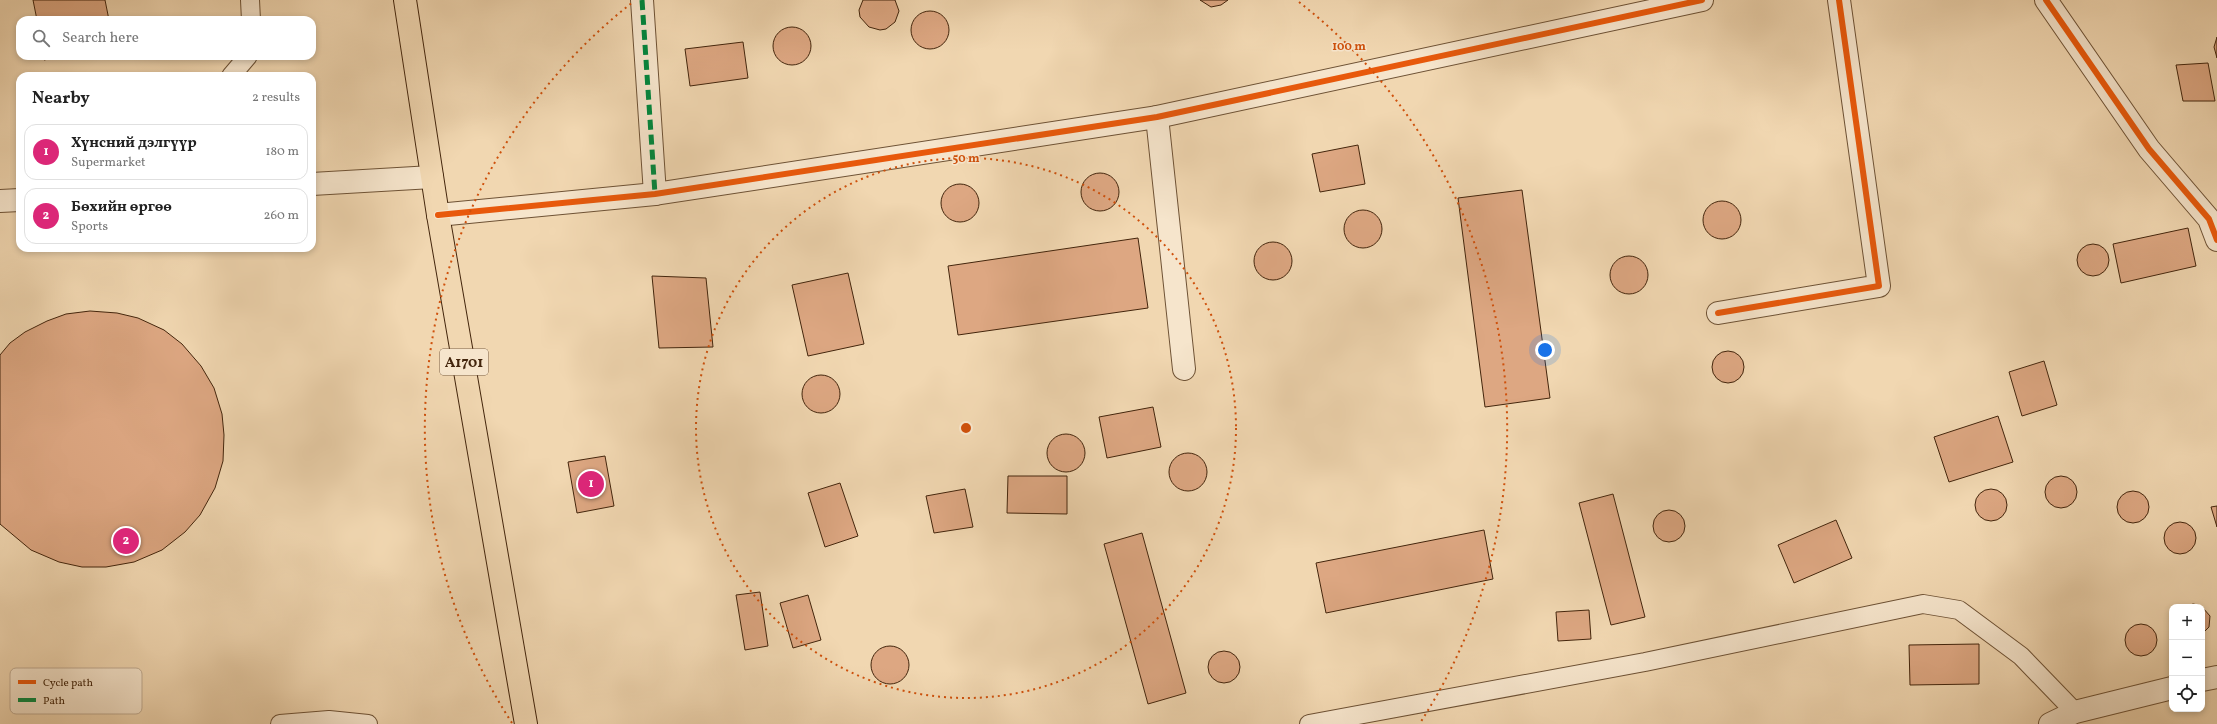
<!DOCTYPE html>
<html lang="en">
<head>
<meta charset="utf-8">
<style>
  body { margin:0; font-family:Vollkorn,serif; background:#f2f2f2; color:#222 }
  .controls { position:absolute; right:12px; bottom:12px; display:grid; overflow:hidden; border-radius:8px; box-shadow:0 2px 6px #0003 }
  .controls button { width:36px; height:36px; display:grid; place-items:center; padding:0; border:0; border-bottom:1px solid #e0e0e0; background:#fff; color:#222; font:20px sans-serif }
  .you { position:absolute; left:1545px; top:350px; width:14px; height:14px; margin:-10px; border:3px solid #fff; border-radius:50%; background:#1a73e8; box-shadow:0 0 0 6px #1a73e833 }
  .badge { display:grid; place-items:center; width:26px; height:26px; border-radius:50%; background:#db2777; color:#fff; font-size:13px; font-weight:700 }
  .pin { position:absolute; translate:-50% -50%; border:2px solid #fff; box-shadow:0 1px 4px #0006 }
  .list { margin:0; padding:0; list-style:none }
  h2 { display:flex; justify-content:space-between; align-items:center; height:52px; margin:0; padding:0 16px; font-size:17px }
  h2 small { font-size:13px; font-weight:400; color:#767676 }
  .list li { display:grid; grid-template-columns:26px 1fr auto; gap:12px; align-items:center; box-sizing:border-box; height:56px; margin:0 8px 8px; padding:0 8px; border:1px solid #e0e0e0; border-radius:12px }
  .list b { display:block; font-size:15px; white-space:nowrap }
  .list p { margin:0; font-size:13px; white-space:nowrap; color:#767676 }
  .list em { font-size:13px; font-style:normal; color:#767676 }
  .icon { flex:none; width:22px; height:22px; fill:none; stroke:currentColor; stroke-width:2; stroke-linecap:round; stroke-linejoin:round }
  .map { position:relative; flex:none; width:2217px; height:724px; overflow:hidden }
  .search { position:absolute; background:#fff; box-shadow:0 2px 6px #0003; left:16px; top:16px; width:300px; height:44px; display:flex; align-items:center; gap:10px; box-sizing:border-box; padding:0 14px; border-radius:12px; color:#767676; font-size:15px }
  .panel { position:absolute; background:#fff; box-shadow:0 2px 6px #0003; left:16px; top:72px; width:300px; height:180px; border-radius:12px }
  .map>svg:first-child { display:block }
</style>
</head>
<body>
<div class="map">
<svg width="2217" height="724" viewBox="0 0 2217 724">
  <rect width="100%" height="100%" fill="#f1d7b1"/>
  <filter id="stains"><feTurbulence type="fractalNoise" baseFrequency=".005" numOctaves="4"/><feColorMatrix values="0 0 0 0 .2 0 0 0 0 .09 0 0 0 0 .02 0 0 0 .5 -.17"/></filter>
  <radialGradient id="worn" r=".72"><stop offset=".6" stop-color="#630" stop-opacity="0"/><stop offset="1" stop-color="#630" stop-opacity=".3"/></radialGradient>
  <path fill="#dda782" stroke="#43250c" d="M33 0H105L109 20H37Z
    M863 0H895L899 11 895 22 886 29 880 30 869 27 860 17 859 10Z
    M1200 0H1228L1221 5 1211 7Z
    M911 30a19 19 0 1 1 38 0a19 19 0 1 1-38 0Z
    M773 46a19 19 0 1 1 38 0a19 19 0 1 1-38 0Z
    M2217 37V58L2214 47Z
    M743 42 748 78 690 86 685 49Z
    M44 56H62L44 60Z
    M2208 63 2215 101H2183L2176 65Z
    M1358 145 1365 184 1320 192 1312 154Z
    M1081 192a19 19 0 1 1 38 0a19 19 0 1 1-38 0Z
    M941 203a19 19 0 1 1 38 0a19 19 0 1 1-38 0Z
    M1522 190 1550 398 1485 407 1458 198Z
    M1703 220a19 19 0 1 1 38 0a19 19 0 1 1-38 0Z
    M1344 229a19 19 0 1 1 38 0a19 19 0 1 1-38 0Z
    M2188 228 2196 266 2121 283 2113 244Z
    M1138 238 1148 308 958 335 948 266Z
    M1254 261a19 19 0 1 1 38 0a19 19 0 1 1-38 0Z
    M2077 260a16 16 0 1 1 32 0a16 16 0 1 1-32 0Z
    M1610 275a19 19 0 1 1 38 0a19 19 0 1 1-38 0Z
    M848 273 864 344 808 356 792 285Z
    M652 276 706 278 713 347 659 348Z
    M90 311 117 313 138 318 164 330 182 344 201 366 214 388 222 414 224 435 223 461 215 488 200 515 185 532 162 550 134 562 106 567H82L59 562 31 550 0 524V355L10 343 25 332 47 321 66 314Z
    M1712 367a16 16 0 1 1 32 0a16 16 0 1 1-32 0Z
    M2044 361 2057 405 2022 416 2009 372Z
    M802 394a19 19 0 1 1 38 0a19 19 0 1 1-38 0Z
    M1153 407 1161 447 1107 458 1099 417Z
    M1998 416 2013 462 1949 482 1934 437Z
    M1047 453a19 19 0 1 1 38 0a19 19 0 1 1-38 0Z
    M1169 472a19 19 0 1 1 38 0a19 19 0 1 1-38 0Z
    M605 456 614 506 577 513 568 462Z
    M1008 476H1067V514L1007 513Z
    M2045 492a16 16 0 1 1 32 0a16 16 0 1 1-32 0Z
    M840 483 858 536 825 547 808 493Z
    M965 489 973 527 934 533 926 496Z
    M1975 505a16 16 0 1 1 32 0a16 16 0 1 1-32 0Z
    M2117 507a16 16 0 1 1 32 0a16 16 0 1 1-32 0Z
    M1613 494 1645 617 1611 625 1579 503Z
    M2217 506V527L2211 507Z
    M1653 526a16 16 0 1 1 32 0a16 16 0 1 1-32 0Z
    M1836 520 1852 558 1794 583 1778 545Z
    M2164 538a16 16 0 1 1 32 0a16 16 0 1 1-32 0Z
    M1484 530 1493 579 1326 613 1316 563Z
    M1142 533 1186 693 1148 704 1104 544Z
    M760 592 768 646 745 650 736 595Z
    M808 595 821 640 793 648 780 603Z
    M2193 604 2198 605 2203 608 2210 616 2209 627 2202 634V607H2185Z
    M1589 610 1591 639 1558 641 1556 612Z
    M2125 640a16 16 0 1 1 32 0a16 16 0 1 1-32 0Z
    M1979 644V684L1910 685 1909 645Z
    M871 665a19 19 0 1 1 38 0a19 19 0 1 1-38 0Z
    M1208 667a16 16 0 1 1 32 0a16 16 0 1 1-32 0Z"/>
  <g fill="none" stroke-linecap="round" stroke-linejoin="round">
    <g stroke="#6e5235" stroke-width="20">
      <path id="service" d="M250 0 251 20
        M231 76 248 56
        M280 724 329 720 368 724
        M1309 724 1645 662 1923 604 1959 610 2021 656 2075 712"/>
    </g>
    <g stroke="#6e5235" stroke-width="24">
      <path id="minor" d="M642 0 655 194
        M2046 0 2149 149 2209 219 2217 240
        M1157 117 1184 369
        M312 184 432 177
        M0 201 20 200
        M1718 313 1879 286 1839 0
        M2202 680 2217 677
        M2050 724 2075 712 2172 688"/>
    </g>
    <g stroke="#6e5235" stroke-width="24">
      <path id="tertiary" d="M438 215 655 194 1157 117 1702 0"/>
    </g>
    <g stroke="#43250c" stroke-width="24">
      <path id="primary" d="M405 0 438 215 526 724"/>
    </g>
    <use href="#service" stroke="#f6e5cc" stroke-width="18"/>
    <use href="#minor" stroke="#f6e5cc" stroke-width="22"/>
    <use href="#tertiary" stroke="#f6e5cc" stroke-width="22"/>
    <use href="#primary" stroke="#f1d7b1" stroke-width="22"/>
    <path stroke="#00873e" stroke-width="5" stroke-dasharray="10 5" stroke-linecap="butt" d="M642 0 655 194"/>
    <g stroke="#f6e5cc" stroke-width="8">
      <path id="cycleway" d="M2046 0 2149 149 2209 219 2217 240
        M438 215 655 194 1157 117 1702 0
        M1718 313 1879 286 1839 0"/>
    </g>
    <use href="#cycleway" stroke="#e8590c" stroke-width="6"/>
  </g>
  <g fill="none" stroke="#cf510c" stroke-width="2" stroke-dasharray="2 4">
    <circle cx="966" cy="428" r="270"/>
    <path d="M512 723A541 541 0 0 1 633 2M1299 2A541 541 0 0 1 1420 723"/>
  </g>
  <g text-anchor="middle" stroke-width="3" stroke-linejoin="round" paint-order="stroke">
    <rect fill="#f6e5cc" stroke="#795f46" stroke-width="1" x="440" y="349" width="48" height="26" rx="3"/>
    <g font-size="15" font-weight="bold" fill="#43250c">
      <text x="464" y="367">A1701</text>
    </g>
  </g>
  <rect x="10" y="668" width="132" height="46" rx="6" fill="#f6e5cc" stroke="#c0ab92" stroke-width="1"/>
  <rect x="18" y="680" width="18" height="4" fill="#e8590c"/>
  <rect x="18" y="698" width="18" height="4" fill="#00873e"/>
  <g font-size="11" fill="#43250c">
    <text x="43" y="686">Cycle path</text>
    <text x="43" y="704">Path</text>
  </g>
  <circle cx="966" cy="428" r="6" fill="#cf510c" stroke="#f6e5cc" stroke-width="2"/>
  <g font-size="12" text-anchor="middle" font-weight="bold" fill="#cf510c" stroke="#f6e5cc" stroke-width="3" stroke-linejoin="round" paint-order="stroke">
    <text x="1349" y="50">100 m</text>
    <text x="966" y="162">50 m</text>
  </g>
  <rect width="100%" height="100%" filter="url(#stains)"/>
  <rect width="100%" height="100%" fill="url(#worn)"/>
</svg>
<div class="controls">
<button>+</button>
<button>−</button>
<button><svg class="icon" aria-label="locate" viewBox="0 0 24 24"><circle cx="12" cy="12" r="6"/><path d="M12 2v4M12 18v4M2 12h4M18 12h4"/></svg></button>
</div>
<div class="you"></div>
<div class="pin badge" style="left:591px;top:484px">1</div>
<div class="pin badge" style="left:126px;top:541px">2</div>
<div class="search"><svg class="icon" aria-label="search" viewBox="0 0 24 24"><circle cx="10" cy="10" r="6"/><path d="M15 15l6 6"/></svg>Search here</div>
<section class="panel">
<h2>Nearby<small>2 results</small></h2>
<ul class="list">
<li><span class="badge">1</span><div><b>Хүнсний дэлгүүр</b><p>Supermarket</p></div><em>180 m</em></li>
<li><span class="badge">2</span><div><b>Бөхийн өргөө</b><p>Sports</p></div><em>260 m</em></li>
</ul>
</section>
</div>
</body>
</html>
